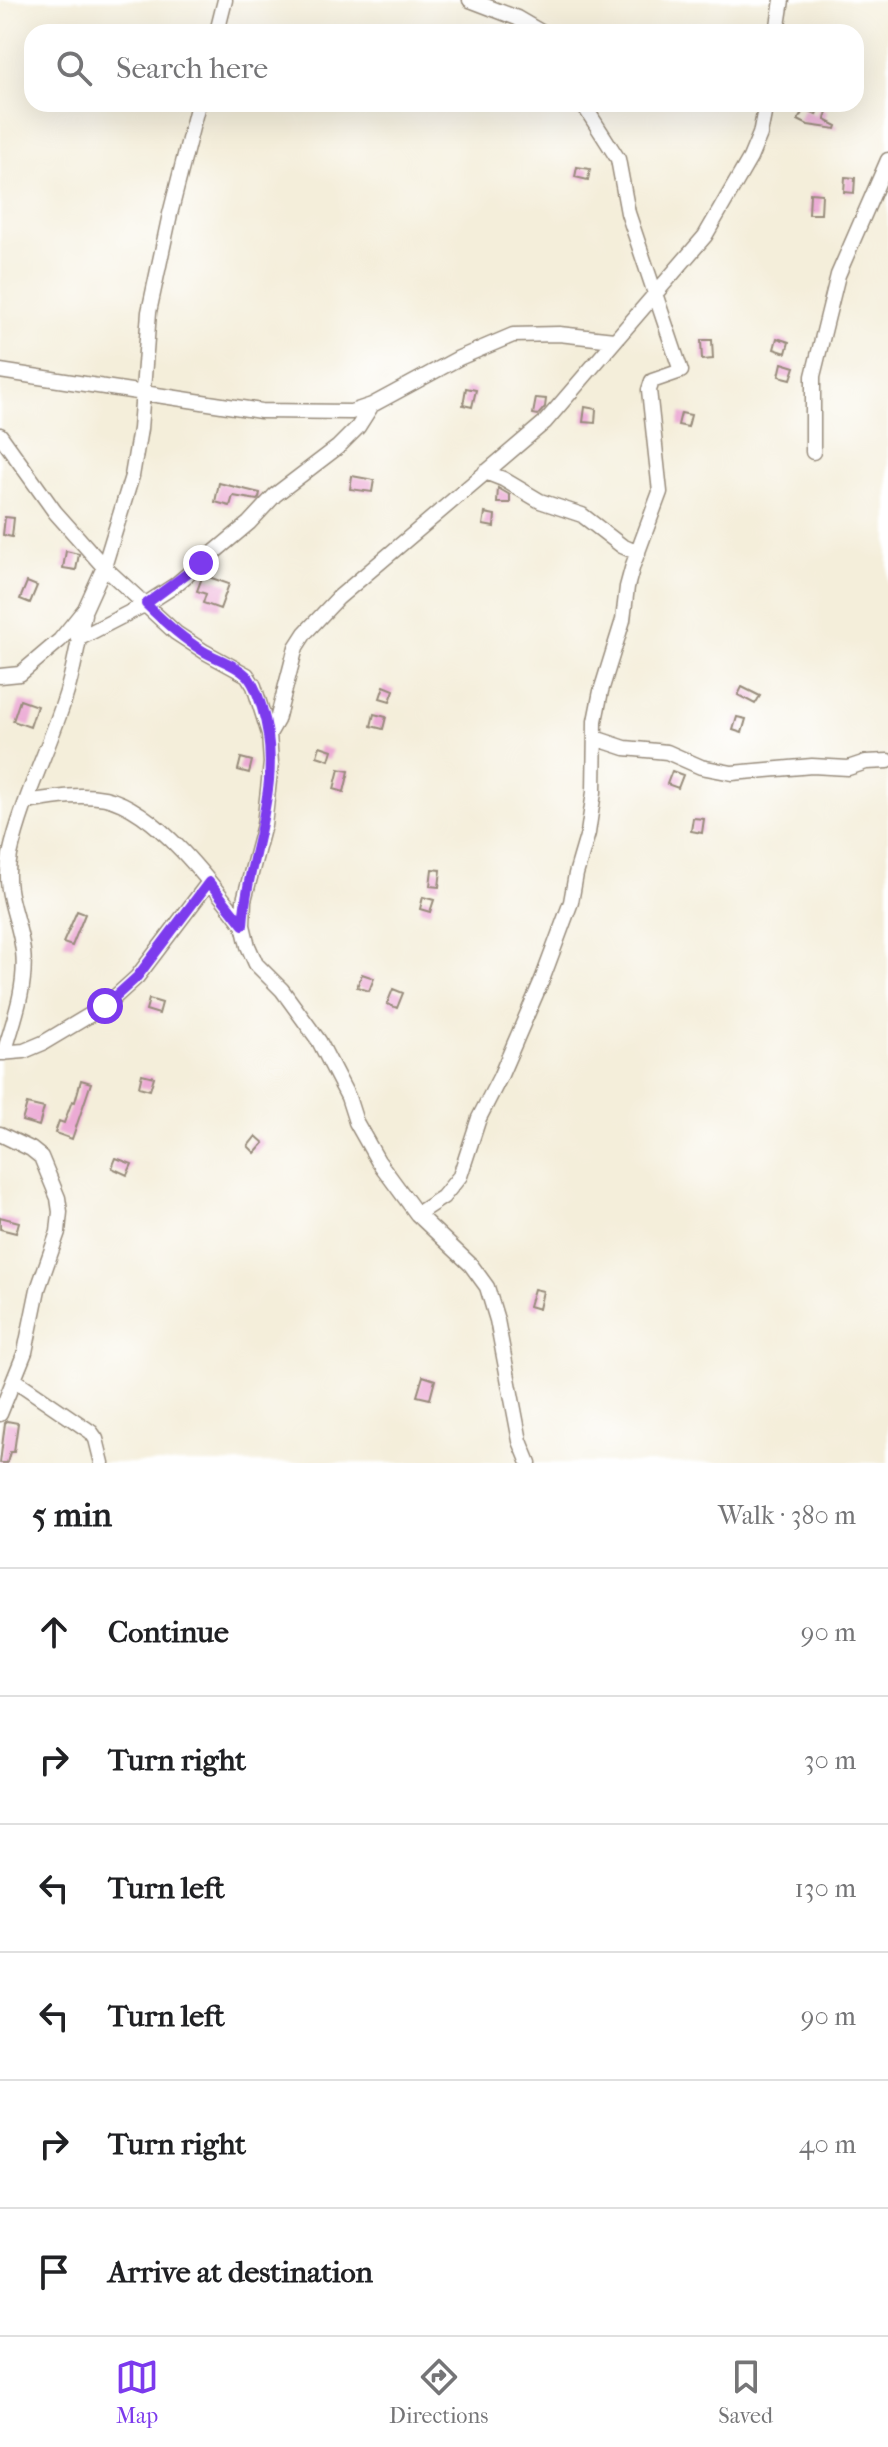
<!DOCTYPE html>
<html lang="en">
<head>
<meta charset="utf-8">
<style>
  body { margin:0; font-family:"IM FELL French Canon",serif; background:#f2f2f2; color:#202124 }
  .stop { position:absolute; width:24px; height:24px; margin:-18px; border:6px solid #7c3aed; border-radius:50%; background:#fff }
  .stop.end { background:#7c3aed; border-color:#fff; box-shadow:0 2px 8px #0008 }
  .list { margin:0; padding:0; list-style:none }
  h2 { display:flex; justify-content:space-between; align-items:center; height:104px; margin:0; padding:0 32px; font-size:34px }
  h2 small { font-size:26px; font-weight:400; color:#757577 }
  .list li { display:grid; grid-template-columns:52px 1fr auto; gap:24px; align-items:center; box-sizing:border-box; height:128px; padding:0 32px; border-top:2px solid #e0e0e0 }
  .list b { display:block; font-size:30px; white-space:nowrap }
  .list em { font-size:26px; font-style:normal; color:#757577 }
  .icon { flex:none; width:44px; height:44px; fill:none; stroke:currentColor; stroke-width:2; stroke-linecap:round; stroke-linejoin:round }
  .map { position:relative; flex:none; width:888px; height:1463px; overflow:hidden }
  .search { position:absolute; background:#fff; box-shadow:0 8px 32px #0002; left:24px; right:24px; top:24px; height:88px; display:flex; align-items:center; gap:20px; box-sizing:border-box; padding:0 28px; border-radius:24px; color:#757577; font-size:30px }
  .sheet { height:872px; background:#fff }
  nav { display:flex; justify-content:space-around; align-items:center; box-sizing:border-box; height:112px; border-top:2px solid #e0e0e0; background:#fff; font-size:22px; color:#757577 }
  nav a { display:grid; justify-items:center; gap:4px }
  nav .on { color:#7c3aed }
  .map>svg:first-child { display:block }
</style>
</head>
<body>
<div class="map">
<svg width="888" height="1463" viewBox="0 0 888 1463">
  <rect width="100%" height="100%" fill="#fff"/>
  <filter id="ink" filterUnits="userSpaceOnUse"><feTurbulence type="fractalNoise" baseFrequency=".0125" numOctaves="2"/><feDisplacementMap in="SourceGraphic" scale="16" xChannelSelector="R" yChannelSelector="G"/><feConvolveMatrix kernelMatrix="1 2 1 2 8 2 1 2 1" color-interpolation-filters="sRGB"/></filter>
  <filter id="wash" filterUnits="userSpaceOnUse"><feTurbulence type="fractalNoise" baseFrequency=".006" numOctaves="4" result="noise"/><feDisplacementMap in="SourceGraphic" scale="32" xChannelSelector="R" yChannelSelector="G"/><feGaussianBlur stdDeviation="1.8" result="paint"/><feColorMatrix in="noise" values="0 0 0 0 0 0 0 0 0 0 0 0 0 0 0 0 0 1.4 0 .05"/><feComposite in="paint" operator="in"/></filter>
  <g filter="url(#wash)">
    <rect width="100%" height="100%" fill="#f4eeda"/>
    <g id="blocks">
      <path fill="#ecabd5" d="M804 109 816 115 818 109 827 111 825 120 837 126 836 129 808 125 798 120Z
        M577 167 590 169 588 180 575 177Z
        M845 177 855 178 854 193 844 192Z
        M810 193 822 194 821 214H809Z
        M777 338 789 342 786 353 774 349Z
        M701 340H712L713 359 702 360Z
        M782 363 795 367 791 379 779 376Z
        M466 388 476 390 472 407 463 405Z
        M536 398 546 399 545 407 538 415 533 414Z
        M585 407 596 409 595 423 583 422Z
        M681 413 691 415 688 427 678 425Z
        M352 476 374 480 372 492 350 489Z
        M219 483 260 493 259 498 257 500 233 496 230 506 215 502Z
        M498 488 510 495V503H497Z
        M485 513 495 515 494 527 483 525Z
        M5 517 14 518 12 537 3 535Z
        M66 551 79 554 76 570 63 568Z
        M203 575 229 584 220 609 203 603 206 594 197 591Z
        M27 582 37 586 30 603 20 599Z
        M384 686 394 690 390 701 380 698Z
        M742 687 760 696 755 704 738 695Z
        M20 700 37 706 30 727 13 721Z
        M374 714 386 717 383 729 371 726Z
        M737 717 746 719 742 733 733 730Z
        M320 746 332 750 329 760 317 756Z
        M241 758 252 761 249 773 238 770Z
        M339 769 349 771 344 792 334 789Z
        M672 771 683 775 678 788 667 784Z
        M693 818 704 819 702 833 691 831Z
        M432 869 441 870 439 887 430 886Z
        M423 897 434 900 430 912 420 909Z
        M77 911 85 914 72 946 63 943Z
        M362 974 374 978 369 991 357 987Z
        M393 989 403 993 397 1008 387 1004Z
        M149 999 162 1003 159 1014 146 1010Z
        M142 1074 154 1077 150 1090 139 1087Z
        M81 1080 91 1083 72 1139 55 1133 59 1121 64 1123 72 1101 75 1102Z
        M27 1104 44 1108 39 1126 22 1121Z
        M256 1136 264 1143 255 1153 248 1146Z
        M116 1158 132 1164 127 1175 112 1168Z
        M0 1217 19 1222 16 1233 0 1229Z
        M534 1289 543 1291 539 1309 529 1306Z
        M423 1376 435 1380 430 1399 417 1396Z
        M7 1421 18 1423 14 1452H10L7 1463H0L5 1423Z"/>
    </g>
  </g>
  <g filter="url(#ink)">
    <use href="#blocks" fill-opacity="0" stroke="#988c7c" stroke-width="2"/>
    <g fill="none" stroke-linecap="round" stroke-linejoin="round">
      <g stroke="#988c7c" stroke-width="17">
        <path id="minor" d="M470 0 517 18 541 32
          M217 32 225 0
          M777 32 782 0
          M0 371 261 411 351 412 372 405 459 358 513 335 559 334 614 340
          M0 435 55 512 104 567 176 633 205 652 247 675 254 686 269 734 271 763 264 825 244 900 243 925 248 946 256 964 282 990 319 1041 348 1097 356 1122 378 1161 417 1214 471 1265 487 1287 497 1320 520 1441 529 1463
          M813 452V376L838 275 888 160
          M485 472 503 479 540 501 582 515 622 546 638 553
          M78 639 146 604 174 586 249 523 275 495 338 447 358 427 372 405
          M0 676 20 674 60 640 85 609 104 567 132 476 140 429 149 312 170 214 198 104
          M269 734 277 720 296 647 305 633 338 598 545 422 705 236 750 158 760 134 766 104
          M595 738 625 748 667 752 701 767 732 773 812 766 848 768 866 762 888 761
          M26 802C52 798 79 793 105 798 156 809 213 885 243 925
          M0 1053 24 1051 43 1043 105 1006 137 977 209 882
          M4 1053C14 1020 27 986 23 951 19 916 2 893 10 855 22 801 48 751 65 698 74 671 78 642 84 614
          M0 1134 31 1149 41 1157 58 1198 60 1212 58 1232 38 1289 25 1352 0 1414
          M417 1214 443 1197 460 1176 479 1118 500 1077 542 980 571 902 576 874 588 833 594 792 595 721 601 691 623 620 627 587 633 565 660 492 649 390 652 381 681 371 628 213 618 159 583 104
          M15 1380 91 1432 96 1439 102 1463"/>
      </g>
      <use href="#minor" stroke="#fff" stroke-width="14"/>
    </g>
  </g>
  <g fill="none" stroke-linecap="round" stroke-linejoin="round" filter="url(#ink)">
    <path stroke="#7c3aed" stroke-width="10" d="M105 1006 137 977 209 882 243 925C248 849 286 786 262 708 259 698 254 682 246 675 235 664 216 659 203 651 182 638 164 622 146 604L201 563"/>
  </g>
</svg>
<div class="stop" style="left:105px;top:1006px"></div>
<div class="stop end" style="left:201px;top:563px"></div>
<div class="search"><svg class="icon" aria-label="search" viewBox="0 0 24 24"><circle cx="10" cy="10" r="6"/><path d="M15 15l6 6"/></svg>Search here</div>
</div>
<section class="sheet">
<h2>5 min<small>Walk · 380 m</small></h2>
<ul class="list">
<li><svg class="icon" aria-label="ahead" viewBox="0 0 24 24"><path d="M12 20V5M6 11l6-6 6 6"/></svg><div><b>Continue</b></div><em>90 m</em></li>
<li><svg class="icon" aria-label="right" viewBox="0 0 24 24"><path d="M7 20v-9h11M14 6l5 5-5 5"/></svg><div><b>Turn right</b></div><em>30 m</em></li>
<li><svg class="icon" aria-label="left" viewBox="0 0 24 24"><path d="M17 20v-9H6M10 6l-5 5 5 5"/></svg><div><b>Turn left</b></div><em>130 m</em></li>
<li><svg class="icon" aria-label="left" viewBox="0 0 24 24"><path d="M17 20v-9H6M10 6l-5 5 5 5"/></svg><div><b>Turn left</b></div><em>90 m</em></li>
<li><svg class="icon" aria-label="right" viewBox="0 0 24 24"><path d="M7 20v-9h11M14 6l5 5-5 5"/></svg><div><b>Turn right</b></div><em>40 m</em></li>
<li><svg class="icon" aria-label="arrive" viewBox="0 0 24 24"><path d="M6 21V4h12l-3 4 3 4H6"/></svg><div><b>Arrive at destination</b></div></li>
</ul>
</section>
<nav>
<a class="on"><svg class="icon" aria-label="map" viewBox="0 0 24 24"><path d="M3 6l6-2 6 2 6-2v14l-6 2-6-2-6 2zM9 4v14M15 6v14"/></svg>Map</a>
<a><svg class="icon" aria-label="directions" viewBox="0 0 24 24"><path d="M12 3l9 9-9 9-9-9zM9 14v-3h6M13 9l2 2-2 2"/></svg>Directions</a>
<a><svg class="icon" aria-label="saved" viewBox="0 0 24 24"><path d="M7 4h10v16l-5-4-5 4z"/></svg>Saved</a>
</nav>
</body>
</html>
